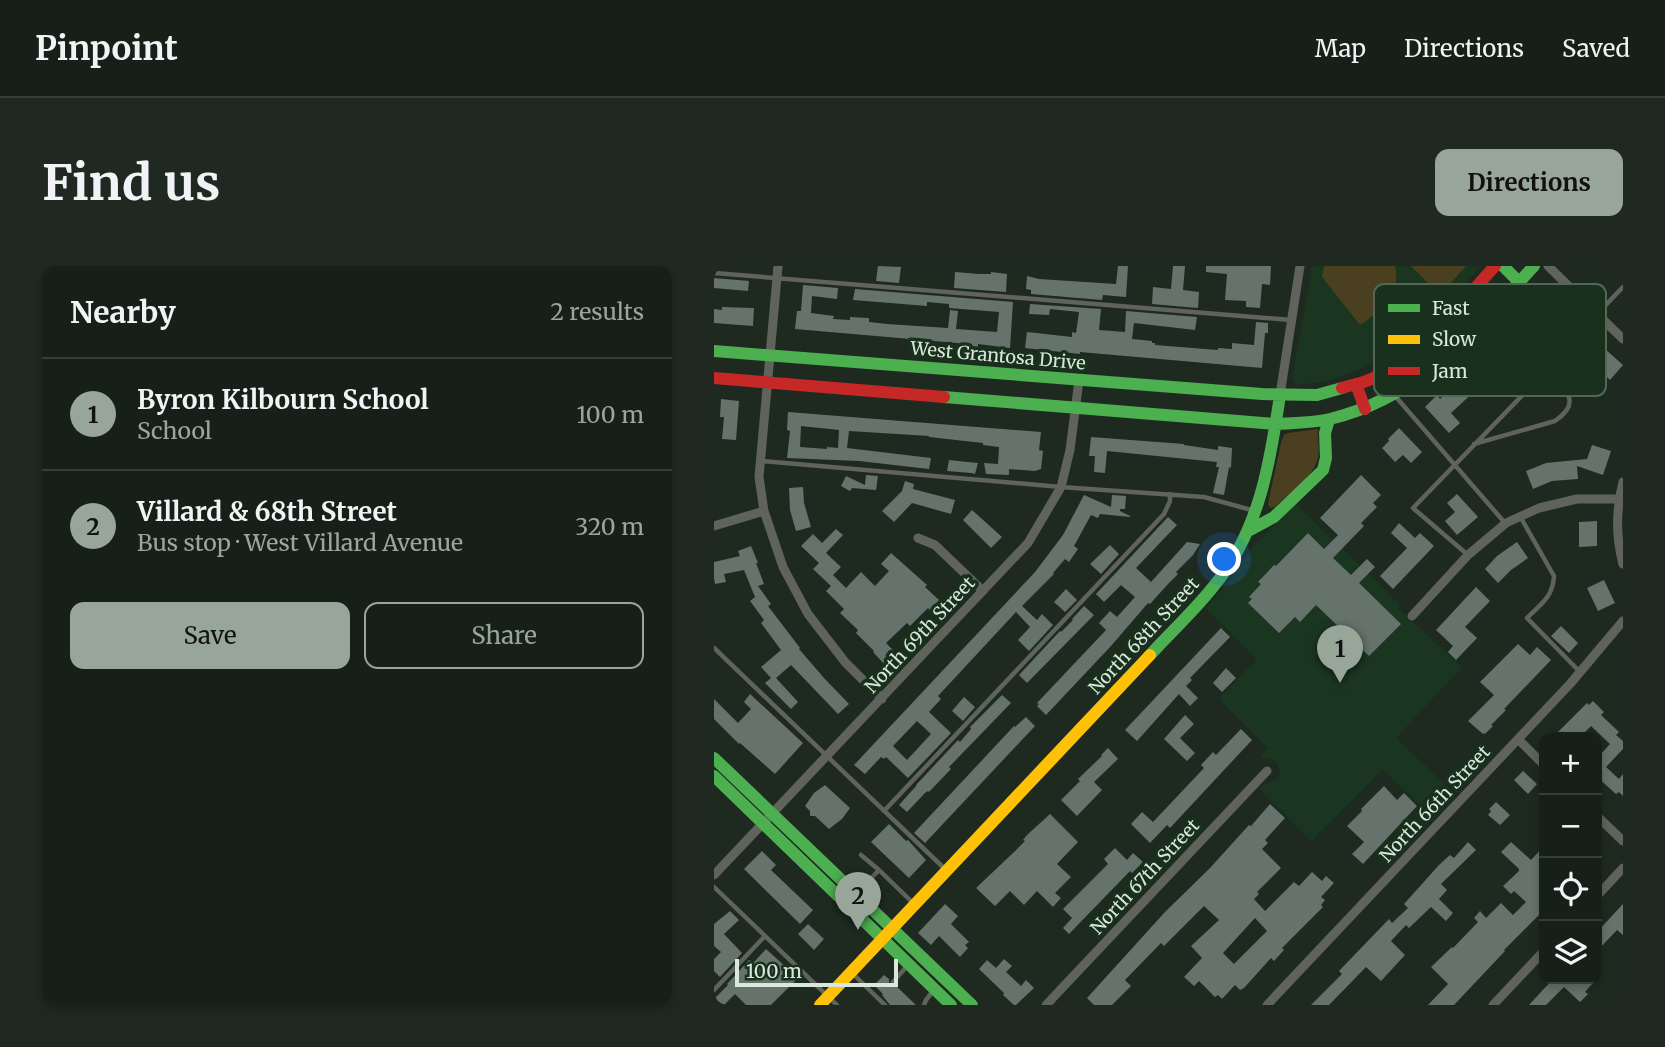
<!DOCTYPE html>
<html lang="en">
<head>
<meta charset="utf-8">
<style>
  body { margin:0; font-family:Merriweather,serif; background:#1f2821; color:#f1f3f6 }
  .controls { position:absolute; right:21px; bottom:21px; display:grid; overflow:hidden; border-radius:14px; box-shadow:0 4px 10px #0003 }
  .controls button { width:63px; height:63px; display:grid; place-items:center; padding:0; border:0; border-bottom:2px solid #353e37; background:#162018; color:#f1f3f6; font:35px sans-serif }
  .scale { position:absolute; left:21px; bottom:18px; width:163px; box-sizing:border-box; padding-left:7px; border:4px solid #dae8dc; border-top:0; font-size:19px; line-height:24px; white-space:nowrap; color:#dae8dc; -webkit-text-stroke:5px #18301c; paint-order:stroke }
  .you { position:absolute; left:511px; top:294px; width:24px; height:24px; margin:-18px; border:5px solid #fff; border-radius:50%; background:#1a73e8; box-shadow:0 0 0 10px #1a73e833 }
  .badge { display:grid; place-items:center; width:46px; height:46px; border-radius:50%; background:#98a69a; color:#111; font-size:23px; font-weight:700 }
  .pin { position:absolute; translate:-50% -58px; filter:drop-shadow(0 2px 4px #0008) }
  .pin::after { content:''; position:absolute; top:37px; width:24px; height:21px; background:inherit; clip-path:polygon(0 0,100% 0,50% 100%) }
  .list { margin:0; padding:0; list-style:none }
  h2 { display:flex; justify-content:space-between; align-items:center; height:91px; margin:0; padding:0 28px; font-size:30px }
  h2 small { font-size:23px; font-weight:400; color:#9ea3a2 }
  .list li { display:grid; grid-template-columns:46px 1fr auto; gap:21px; align-items:center; box-sizing:border-box; height:112px; padding:0 28px; border-top:2px solid #353e37 }
  .list b { display:block; font-size:26px; white-space:nowrap }
  .list p { margin:0; font-size:23px; white-space:nowrap; color:#9ea3a2 }
  .list em { font-size:23px; font-style:normal; color:#9ea3a2 }
  .actions { display:flex; gap:14px; padding:21px 28px }
  .actions a { flex:1; padding:16px 0; border:2px solid #98a69a; border-radius:14px; text-align:center; font-size:24px; color:#98a69a }
  .actions .main { background:#98a69a; color:#111 }
  .icon { flex:none; width:38px; height:38px; fill:none; stroke:currentColor; stroke-width:2; stroke-linecap:round; stroke-linejoin:round }
  .map { position:relative; flex:none; width:909px; height:739px; overflow:hidden; border-radius:14px }
  header { display:flex; align-items:center; gap:42px; box-sizing:border-box; height:98px; padding:0 35px; background:#162018; border-bottom:2px solid #353e37 }
  header strong { font-size:33px }
  nav { display:flex; gap:38px; margin-inline-start:auto; font-size:24px }
  .intro { display:flex; align-items:center; justify-content:space-between; box-sizing:border-box; height:168px; padding:0 42px }
  h1 { margin:0; font-size:49px }
  .button { padding:18px 32px; border-radius:14px; background:#98a69a; color:#111; font-size:24px; font-weight:700 }
  main { display:flex; gap:42px; padding:0 42px }
  aside { flex:1; background:#162018; border-radius:14px; box-shadow:0 4px 10px #0003 }
  .map>svg:first-child { display:block }
</style>
</head>
<body>
<header>
<strong>Pinpoint</strong>
<nav><a>Map</a><a>Directions</a><a>Saved</a></nav>
</header>
<div class="intro"><h1>Find us</h1><a class="button">Directions</a></div>
<main>
<aside>
<h2>Nearby<small>2 results</small></h2>
<ul class="list">
<li><span class="badge">1</span><div><b>Byron Kilbourn School</b><p>School</p></div><em>100 m</em></li>
<li><span class="badge">2</span><div><b>Villard &amp; 68th Street</b><p>Bus stop · West Villard Avenue</p></div><em>320 m</em></li>
</ul>
<div class="actions"><a class="main">Save</a><a>Share</a></div>
</aside>
<div class="map">
<svg width="909" height="739" viewBox="0 0 909 739">
  <rect width="100%" height="100%" fill="#1e2a20"/>
  <path fill="#1b3620" d="M598 0H768L720 51 697 72 671 91 644 104 613 115 583 119 578 114Z
    M582 238 686 339 684 342 748 401 682 472 742 529 719 552 669 503 598 575 545 522 563 513 566 508 564 498 557 492 548 493 547 490 554 482 505 433 543 393 492 342 515 315 541 278Z"/>
  <path fill="#4a3f1f" d="M612 0H681C688 25 665 47 646 59L608 11 610 1Z
    M697 0H752L726 29Z
    M604 163C603 173 606 182 604 191 600 212 575 226 561 241L557 242 554 239 555 233 567 177 570 169 574 167Z"/>
  <path fill="#65736c" fill-rule="evenodd" d="M164 0 187 1 185 17 162 15Z
    M404 0H414L412 31 389 29 388 34 317 28V24L312 23 313 10 325 13 402 18Z
    M459 0H471L469 24 485 26 484 42 438 38 439 21 457 23Z
    M492 0H557L556 19 548 18 546 42 532 41V35L511 34 513 8 492 6Z
    M241 6 265 8H277V6L293 8 292 26 240 22Z
    M0 12 35 15 34 25 0 22Z
    M89 19 124 22 123 33 98 30 97 47 120 50 119 53 136 54V51L155 52V56L173 58 234 62 236 44 244 45 242 63 283 66 285 46 235 42V38L213 36V40L139 34 141 23 299 36 296 82 264 78V81L243 77 81 63 83 45H87Z
    M316 38 387 43 385 64 411 66 412 45 483 51 481 64 420 57 418 73 438 75V77H441V79L504 84V82L518 83V77L540 79 542 56 554 57V67H551L548 102 366 86V88L311 82 313 66 358 71V66L362 67 365 46 336 43 335 49 315 48Z
    M8 41 40 42 39 60 0 57V43L8 44Z
    M873 67 909 99 896 114 861 80Z
    M750 108 764 122 737 147 746 157 735 167 711 141 723 129 726 133Z
    M7 133 25 135 22 174 8 173 10 151H6Z
    M74 146 327 166 325 184 329 185 327 203 321 205 295 203V209L272 208 270 197 284 198 285 181 269 179V177L215 171V170L135 165 133 182 217 192 215 203 145 195 73 192 76 165 73 164ZM87 160 125 164 124 182 113 181V183L86 181Z
    M685 162 708 186 697 197 689 189 681 196 668 182 675 175 674 173Z
    M377 171 470 178V179L504 184V180L518 182 517 202 515 201 510 229 499 227 505 201H502L503 196 393 185 391 207 380 206 381 190H375Z
    M878 179 897 185 889 209 863 200 864 213 838 215 819 223 812 205 832 197 873 193Z
    M235 194 253 196 264 197 261 208 257 207 233 205Z
    M152 209 164 210 162 224 138 222 136 225 127 220 132 210 151 219Z
    M647 209 667 229 659 237 663 241 647 257 650 260 619 292 637 309 653 293 661 301 645 317 687 358 655 390 602 339 586 356 581 351 565 367 534 337 538 333 535 331 547 318 544 316 560 299 562 300 594 267 610 283 624 269 606 252Z
    M191 215 200 218 199 223 241 234 237 248 198 237 180 256 168 245 188 225Z
    M89 221 90 237 97 261 82 265 76 244 75 222Z
    M743 228 764 251 743 269 731 255 741 246 733 237Z
    M370 229 397 241 398 229 412 230 411 243H406V245L416 250V251L386 248 384 252 377 249 360 280 364 283 355 296 351 293 339 307 340 308 308 340 323 354 328 348 339 359 315 385 304 374 316 361 302 346 224 430 227 433 215 446 237 467 194 512 172 491 170 493 167 491 151 508 140 499 321 306 349 269ZM203 455 217 468 193 494 179 480Z
    M258 244 288 271 277 282 249 254Z
    M454 251 463 259 422 302 437 316 473 276 486 278 479 289 462 306 464 308 454 318 436 338 434 337 397 380 332 449 323 440 325 438 323 437 392 364 385 357 396 345 403 351 421 331 407 319 390 336 382 328Z
    M883 255V280L865 281V256Z
    M685 257 701 272 706 267 720 280 679 323 666 310 693 282 677 267Z
    M122 263 129 269 112 287 127 301 119 309 132 322 147 306 161 320 175 305 167 298 177 287 213 319 211 321 226 335 217 345 214 342 196 360 193 357 172 377 183 388 171 399 159 386 160 385 142 367 144 364 126 347 130 343 112 325 117 320 99 303 105 297 87 280 99 268 108 277Z
    M803 276 814 292 797 304 784 317 771 303 783 290Z
    M396 279 405 288 387 308 376 298Z
    M37 280 44 297H42L50 318 44 320 57 338 54 340 86 382 85 383 110 412 135 438 124 448 77 399 62 412 84 436 77 443 51 417 57 412 47 401 67 384 47 357 50 354 36 335 41 331 30 304 10 308 12 316 1 318 0 312V296L26 290 24 285Z
    M890 314 901 337 884 345 873 322Z
    M762 321 776 335 751 361 763 372 742 394 734 386 739 380 722 364Z
    M352 323 363 334 351 346 340 336Z
    M370 340 380 349 313 417 305 409 346 365 347 366 359 354 358 353Z
    M847 360 864 377 855 387 837 370Z
    M507 362 516 371 476 412 478 414 472 420 484 432 476 440 465 428 423 475 411 464Z
    M804 378 816 389 823 381 837 394 790 443 792 444 777 459 779 460 771 468 770 467 769 468 754 455 780 429 766 416Z
    M512 402 522 412 508 426 499 417Z
    M36 428 89 477 61 508 26 477 25 478 0 453V433L24 457 37 443 30 436Z
    M288 429 297 437 235 501 237 503 215 526 214 525 211 527 193 546 185 539 203 519H202L244 474 246 476 257 463 256 461Z
    M250 431 261 441 249 455 238 445Z
    M879 435 890 446 887 449 905 466 902 469 909 475V483L892 501 905 513 909 508V530L905 526 902 528 883 511V492L896 478 877 460 866 471H839L873 437 875 439Z
    M471 449 480 458 466 472 481 487 473 495 450 473Z
    M312 451 321 460 211 577 200 567 300 460 301 461Z
    M527 463 538 474 456 562 453 559 436 577 417 558 428 546 439 556 490 502 487 499 499 486 502 489Z
    M394 482 404 493 380 516 388 524 363 550 347 534 366 515 364 513 388 490 387 489Z
    M809 505 823 518 814 528 800 514Z
    M111 519 136 542 128 553 115 563 101 550H96V545L91 540 100 527Z
    M670 520 683 534 690 527 703 540 649 598 638 588 650 576 633 560 648 545 647 543Z
    M782 536 796 549 786 559 774 549 777 545 775 543Z
    M556 538 571 552 551 574 554 577 548 583 567 602 543 626 545 628 540 633 551 645 580 616 585 620 598 606 608 615 612 610 620 617 607 631 611 634 607 639 609 641 568 682 570 684 560 695 557 692 530 722 526 724 521 719 508 733 504 729 501 731 485 715 480 720 470 711 488 692 477 680 505 654 490 640 450 680 447 677 411 714 417 720 398 739H380L373 732 451 646 496 602 525 570 535 559 537 560ZM541 652 553 665 520 698 509 687Z
    M336 548 364 576 343 598 357 611 341 627 347 632 339 641 323 625 310 639 296 625 281 640 262 622 299 587 311 575 309 574 313 569Z
    M175 558 192 575 194 574 212 594 195 612 157 576Z
    M754 576 762 584 727 618 733 624 725 633 739 647 732 655 717 641 695 662 692 659 677 675 691 689 667 715 652 701 615 739H597L628 708 625 705 675 653 678 657 694 642 690 638 725 599 736 589 740 592Z
    M797 576 817 594 830 580V644L790 684 791 685 740 739H714L734 718 717 701 738 681 739 682 764 656 760 652 766 645 772 652 787 637 799 649 812 636 800 625 797 628 789 620 805 605V603L787 586Z
    M401 582 413 594 419 587 429 596 418 607 416 605 355 668 349 662 358 652 349 643 394 598 390 593Z
    M48 585 62 599 57 604 99 644 86 658 30 603Z
    M231 638 244 650 237 658 255 676 251 679 254 682 246 691 225 670 217 679 204 667Z
    M909 638V669L903 664 883 685V666Z
    M16 645 25 654 10 668 28 687 6 711 0 705V693L7 686 0 680V658Z
    M94 658 110 673 100 684 84 668Z
    M52 683 84 712 57 739H32L21 728 10 739H4L0 733 14 719 13 718 35 694 40 696Z
    M290 693 298 700 292 706 307 720 312 714 320 722 302 739H300L289 729 290 727 265 703 273 694 282 702Z
    M170 709 175 713V719L179 721 182 720 202 739H176L168 729 169 728 160 719Z
    M839 713H875L879 717 871 726 874 728 866 736 850 721 832 739H815Z"/>
  <g fill="none" stroke-linecap="round" stroke-linejoin="round">
    <path stroke="#5f635b" stroke-width="4.5" d="M0 7 577 54
      M884 47 909 21
      M682 131 791 257
      M47 195 347 221 490 231 541 245
      M807 252 840 310C839 331 827 338 813 352L866 406
      M754 289 699 242 832 105C850 123 870 135 841 155L760 178
      M0 382 232 604
      M170 545 450 248 456 235V228
      M147 589 165 604
      M0 621 123 739
      M142 628 165 604 198 636
      M138 707 171 739
      M179 716 194 699
      M0 724 51 670
      M210 739 212 734 219 725"/>
    <path stroke="#5f635b" stroke-width="9" d="M64 0 45 211 50 245 69 301 94 348 131 396 168 433
      M834 0 909 73
      M566 129 586 0
      M909 216C902 243 902 272 909 298
      M0 260 50 245
      M204 272 221 279 269 325
      M698 350 754 289 792 257 825 242 863 233H905
      M804 473 830 499
      M883 550 909 575
      M0 609 314 277 347 221 356 184 365 114
      M883 630 909 602
      M332 739 553 505
      M553 739 856 418 909 355
      M779 739 830 685"/>
    <path stroke="#4caf50" stroke-width="12" d="M789 0 805 16
      M0 85 548 128 603 129 628 122
      M230 131 562 158C580 157 598 157 616 153 707 131 759 66 820 0
      M536 264 560 251 609 204 612 192 611 167 615 154
      M436 389C457 366 480 345 499 321 545 266 556 198 566 129
      M0 492 258 739
      M0 510 237 739"/>
    <path stroke="#ffc107" stroke-width="12" d="M106 739 436 389"/>
    <path stroke="#c62828" stroke-width="12" d="M0 112 230 131
      M642 118 651 143
      M628 122C637 119 646 118 655 114 705 93 745 39 781 0"/>
  </g>
  <g text-anchor="middle" stroke-width="7" stroke-linejoin="round" paint-order="stroke">
    <g font-size="18" fill="#dae8dc" stroke="#18301c">
      <text transform="translate(284 90) rotate(5)" y="6">West Grantosa Drive</text>
      <text transform="translate(206 369) rotate(-47)" y="6">North 69th Street</text>
      <text transform="translate(430 370) rotate(-47)" y="6">North 68th Street</text>
      <text transform="translate(721 538) rotate(-47)" y="6">North 66th Street</text>
      <text transform="translate(431 611) rotate(-47)" y="6">North 67th Street</text>
    </g>
  </g>
  <rect x="660" y="18" width="232" height="112" rx="10" fill="#18301c" stroke="#526756" stroke-width="2"/>
  <rect x="674" y="38" width="32" height="8" fill="#4caf50"/>
  <rect x="674" y="69" width="32" height="9" fill="#ffc107"/>
  <rect x="674" y="101" width="32" height="8" fill="#c62828"/>
  <g font-size="19" fill="#dae8dc">
    <text x="718" y="49">Fast</text>
    <text x="718" y="80">Slow</text>
    <text x="718" y="112">Jam</text>
  </g>
</svg>
<div class="controls">
<button>+</button>
<button>−</button>
<button><svg class="icon" aria-label="locate" viewBox="0 0 24 24"><circle cx="12" cy="12" r="6"/><path d="M12 2v4M12 18v4M2 12h4M18 12h4"/></svg></button>
<button><svg class="icon" aria-label="layers" viewBox="0 0 24 24"><path d="M12 4l9 5-9 5-9-5zM3 14l9 5 9-5"/></svg></button>
</div>
<div class="scale">100 m</div>
<div class="you"></div>
<div class="pin badge" style="left:626px;top:417px">1</div>
<div class="pin badge" style="left:144px;top:664px">2</div>
</div>
</main>
</body>
</html>
